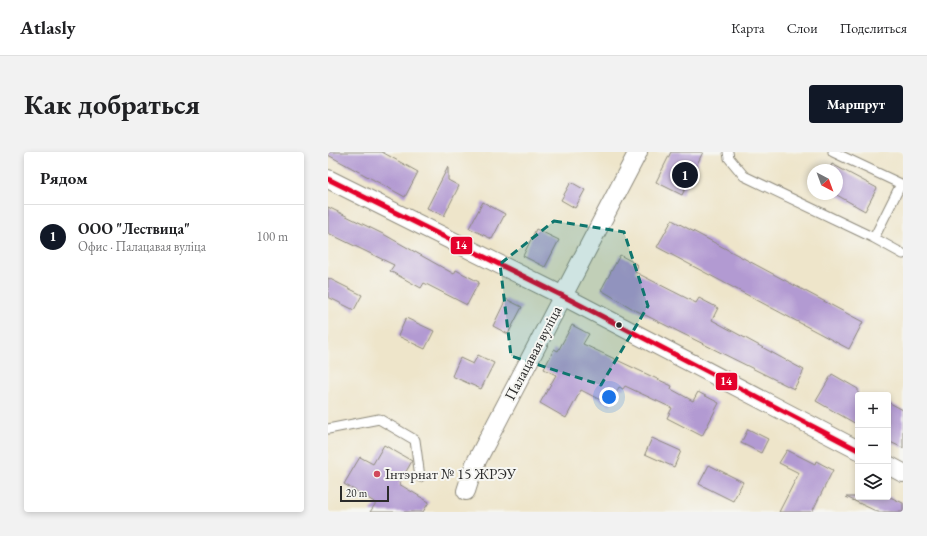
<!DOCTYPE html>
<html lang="ru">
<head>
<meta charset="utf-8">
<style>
  body { margin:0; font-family:"EB Garamond",serif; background:#f2f2f2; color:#202124 }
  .controls { position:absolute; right:12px; bottom:12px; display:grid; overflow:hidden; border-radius:4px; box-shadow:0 2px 6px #0003 }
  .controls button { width:36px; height:36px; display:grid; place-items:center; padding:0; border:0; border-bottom:1px solid #e0e0e0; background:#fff; color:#202124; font:20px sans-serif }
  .compass { position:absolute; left:479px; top:12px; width:36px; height:36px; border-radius:50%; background:#fff; box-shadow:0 2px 6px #0003; rotate:139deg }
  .scale { position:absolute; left:12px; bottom:10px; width:49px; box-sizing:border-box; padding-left:4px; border:2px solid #2b2b2b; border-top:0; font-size:11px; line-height:14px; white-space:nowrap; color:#2b2b2b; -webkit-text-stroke:3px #f6f6f2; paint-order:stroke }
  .you { position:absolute; left:281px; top:245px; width:14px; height:14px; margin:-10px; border:3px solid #fff; border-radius:50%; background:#1a73e8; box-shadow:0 0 0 6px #1a73e833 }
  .badge { display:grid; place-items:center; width:26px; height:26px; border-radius:50%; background:#111827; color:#fff; font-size:13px; font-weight:700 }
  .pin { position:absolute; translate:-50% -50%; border:2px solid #fff; box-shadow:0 1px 4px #0006 }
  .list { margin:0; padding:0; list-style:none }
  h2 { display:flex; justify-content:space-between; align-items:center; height:52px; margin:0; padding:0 16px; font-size:17px }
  h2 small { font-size:13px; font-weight:400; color:#757577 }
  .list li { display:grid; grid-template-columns:26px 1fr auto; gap:12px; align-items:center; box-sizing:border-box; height:64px; padding:0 16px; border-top:1px solid #e0e0e0 }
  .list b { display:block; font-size:15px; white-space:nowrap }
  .list p { margin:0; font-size:13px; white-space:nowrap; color:#757577 }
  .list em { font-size:13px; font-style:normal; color:#757577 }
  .icon { flex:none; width:22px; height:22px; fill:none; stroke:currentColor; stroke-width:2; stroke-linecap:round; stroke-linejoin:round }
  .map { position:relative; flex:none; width:575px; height:360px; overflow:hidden; border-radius:4px }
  header { display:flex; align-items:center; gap:24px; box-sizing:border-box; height:56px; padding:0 20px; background:#fff; border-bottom:1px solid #e0e0e0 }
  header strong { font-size:19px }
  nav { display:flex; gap:22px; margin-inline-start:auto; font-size:14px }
  .intro { display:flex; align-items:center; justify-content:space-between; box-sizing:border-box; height:96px; padding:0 24px }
  h1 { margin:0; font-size:28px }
  .button { padding:10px 18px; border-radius:4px; background:#111827; color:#fff; font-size:14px; font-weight:700 }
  main { display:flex; gap:24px; padding:0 24px }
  aside { flex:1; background:#fff; border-radius:4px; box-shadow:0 2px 6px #0003 }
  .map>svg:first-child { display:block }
</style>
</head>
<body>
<header>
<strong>Atlasly</strong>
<nav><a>Карта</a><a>Слои</a><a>Поделиться</a></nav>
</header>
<div class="intro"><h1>Как добраться</h1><a class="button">Маршрут</a></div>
<main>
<aside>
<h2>Рядом<small></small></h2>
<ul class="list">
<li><span class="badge">1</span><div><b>ООО &quot;Лествица&quot;</b><p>Офис · Палацавая вуліца</p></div><em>100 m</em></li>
</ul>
</aside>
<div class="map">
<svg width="575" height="360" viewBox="0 0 575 360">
  <rect width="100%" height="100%" fill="#f6f6f2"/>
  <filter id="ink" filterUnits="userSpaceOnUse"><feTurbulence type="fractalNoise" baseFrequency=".025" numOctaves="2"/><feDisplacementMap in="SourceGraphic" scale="8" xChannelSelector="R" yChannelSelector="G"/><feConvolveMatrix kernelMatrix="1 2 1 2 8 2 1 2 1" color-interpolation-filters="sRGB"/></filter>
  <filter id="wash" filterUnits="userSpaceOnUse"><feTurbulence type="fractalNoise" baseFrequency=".012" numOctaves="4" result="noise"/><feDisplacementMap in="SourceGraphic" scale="16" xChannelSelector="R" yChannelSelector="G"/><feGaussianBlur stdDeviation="0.9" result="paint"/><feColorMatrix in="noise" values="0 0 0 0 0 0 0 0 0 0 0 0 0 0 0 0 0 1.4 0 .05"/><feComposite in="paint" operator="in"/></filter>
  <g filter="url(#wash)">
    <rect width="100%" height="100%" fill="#eee5ca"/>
    <g id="blocks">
      <path fill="#b29ad2" d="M0 0H54L90 20 77 45 0 3Z
        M343 0H375L354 43 328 30Z
        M504 12 549 36 537 59 507 42H509V18H501Z
        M120 15V28L131 34 116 64 99 56Z
        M243 30 257 38 247 56 233 48Z
        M155 50 177 62 164 87 141 76Z
        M0 55 57 83 126 122 128 118 151 130 139 153 96 131 93 136 62 119 66 113 0 81Z
        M344 68 535 170 521 197 329 95Z
        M208 77 231 88 217 115 195 104Z
        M292 103 310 113 307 120 368 151 371 146 390 156 384 168 476 218 466 237 307 158 273 138Z
        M0 126 34 143 26 158 0 145Z
        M178 147 194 155 180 182 165 174Z
        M78 166 106 179 97 197 70 184Z
        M244 173 261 182 255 192 344 234 343 237 365 249 370 240 391 251 374 284 339 266 344 256 297 234 295 237 291 235 282 253 253 238 238 266 212 251 228 223 216 217 226 197 230 199Z
        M150 203 166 211 153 237 124 224 132 206 145 212Z
        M504 222 530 237V273L488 249Z
        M560 250 575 258V296L560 289Z
        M420 277 440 287 433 301 413 291Z
        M324 286 353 299 346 315 317 302Z
        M56 293 84 309 71 332 101 350 95 360H42L48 351 16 332 32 305 45 312Z
        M459 298 487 312 488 309 505 318 484 360H451L471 321 451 311Z
        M381 313 415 330 405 349 371 332Z
        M518 345H562L575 351V360H550Z"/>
    </g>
  </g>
  <g filter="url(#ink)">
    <use href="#blocks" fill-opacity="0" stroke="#8c887a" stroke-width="1"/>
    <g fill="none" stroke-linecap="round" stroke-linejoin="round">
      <g stroke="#8c887a" stroke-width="11">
        <path id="lane" d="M400 0 401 6 416 24 546 86
          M505 0 573 32 546 86 575 102
          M0 277 51 267 87 288 92 325"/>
      </g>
      <g stroke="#8c887a" stroke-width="20">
        <path id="street" d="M0 27 235 144 530 298
          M560 313 575 321
          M138 339 146 314 310 0"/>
      </g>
      <use href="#lane" stroke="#fff" stroke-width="9"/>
      <use href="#street" stroke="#fff" stroke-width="18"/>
      <g stroke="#f6f6f2" stroke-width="8">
        <path id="bus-1" d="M0 27 235 144 530 298"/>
      </g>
      <use href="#bus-1" stroke="#e4002b" stroke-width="5"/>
    </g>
  </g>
  <path fill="#0f766e" fill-opacity="0.2" stroke="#0f766e" stroke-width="3" stroke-dasharray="8 5" stroke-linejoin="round" d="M226 69 296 80 320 154 273 233 183 204 172 112Z"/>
  <circle fill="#2b2b2b" stroke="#f6f6f2" stroke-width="1.5" cx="291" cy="173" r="3.5"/>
  <circle fill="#d1495b" stroke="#f6f6f2" stroke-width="1.5" cx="49" cy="322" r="4"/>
  <g text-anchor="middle" stroke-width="4" stroke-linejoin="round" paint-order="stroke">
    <g font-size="15" fill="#2b2b2b" stroke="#f6f6f2">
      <text transform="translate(205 201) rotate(-62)" y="5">Палацавая вуліца</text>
    </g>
    <g font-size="15" fill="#2b2b2b" stroke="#f6f6f2" text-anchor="start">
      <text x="57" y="327">Інтэрнат № 15 ЖРЭУ</text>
    </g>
  </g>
  <g stroke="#f6f6f2" stroke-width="1.5">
    <rect x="122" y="84" width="23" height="19" rx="4" fill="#e4002b"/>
    <rect x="387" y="220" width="23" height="19" rx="4" fill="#e4002b"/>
  </g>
  <g font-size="11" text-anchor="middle" font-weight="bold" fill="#fff">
    <text x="133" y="97">14</text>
    <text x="398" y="233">14</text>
  </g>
</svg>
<div class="controls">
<button>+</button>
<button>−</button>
<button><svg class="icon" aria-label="layers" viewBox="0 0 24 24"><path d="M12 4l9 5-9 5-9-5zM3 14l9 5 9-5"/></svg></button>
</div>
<svg class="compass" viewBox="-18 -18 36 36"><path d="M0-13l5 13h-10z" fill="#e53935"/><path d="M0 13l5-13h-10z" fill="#757577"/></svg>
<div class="scale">20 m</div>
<div class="you"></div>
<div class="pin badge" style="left:357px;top:23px">1</div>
</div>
</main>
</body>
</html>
